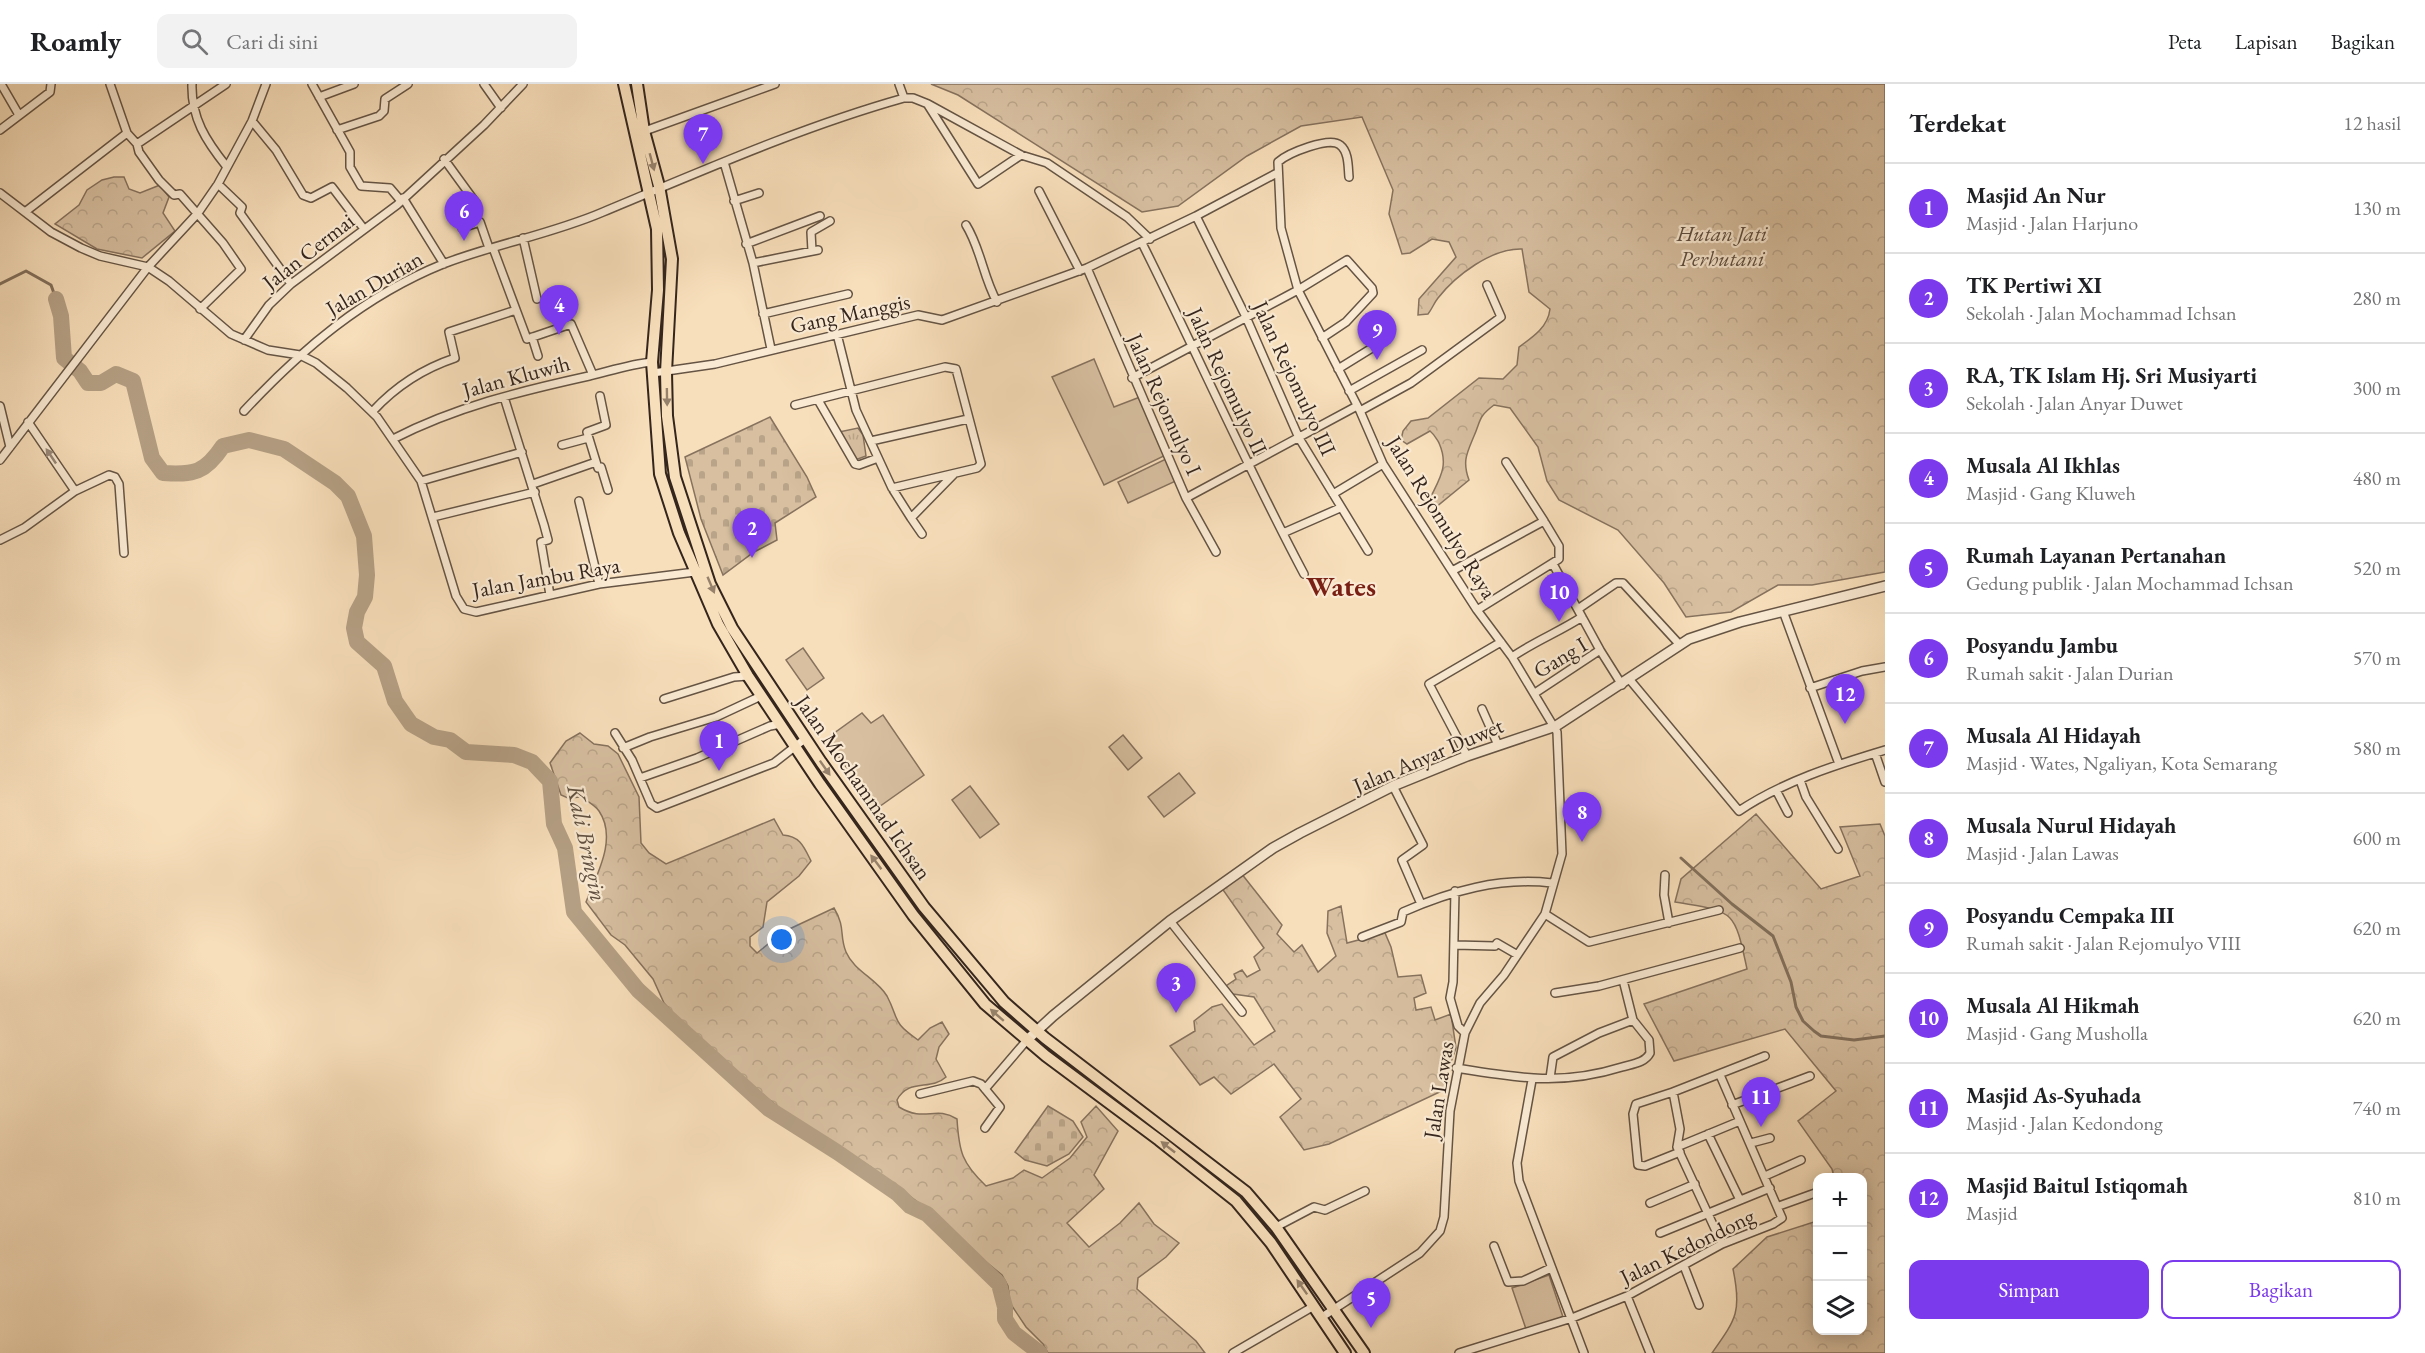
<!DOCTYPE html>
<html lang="id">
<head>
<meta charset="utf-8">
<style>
  body { margin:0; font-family:"EB Garamond",serif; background:#f2f2f2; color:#202124 }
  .controls { position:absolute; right:18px; bottom:18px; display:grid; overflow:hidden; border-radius:12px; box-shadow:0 3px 15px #0003 }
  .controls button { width:54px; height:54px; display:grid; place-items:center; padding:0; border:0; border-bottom:2px solid #e0e0e0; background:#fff; color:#202124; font:30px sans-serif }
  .you { position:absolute; left:782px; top:856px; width:21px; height:21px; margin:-15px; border:4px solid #fff; border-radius:50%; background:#1a73e8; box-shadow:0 0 0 9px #1a73e833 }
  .badge { display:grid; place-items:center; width:39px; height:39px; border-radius:50%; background:#7c3aed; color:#fff; font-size:20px; font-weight:700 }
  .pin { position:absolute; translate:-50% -50px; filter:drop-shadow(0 2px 3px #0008) }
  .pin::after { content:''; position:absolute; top:32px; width:21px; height:18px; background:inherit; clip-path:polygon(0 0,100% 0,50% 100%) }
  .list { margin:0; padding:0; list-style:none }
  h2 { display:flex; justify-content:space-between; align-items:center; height:78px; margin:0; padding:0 24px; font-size:26px }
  h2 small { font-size:20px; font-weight:400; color:#757577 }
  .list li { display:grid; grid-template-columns:39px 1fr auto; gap:18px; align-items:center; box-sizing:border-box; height:90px; padding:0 24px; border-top:2px solid #e0e0e0 }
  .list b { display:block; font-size:22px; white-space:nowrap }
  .list p { margin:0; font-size:20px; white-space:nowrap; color:#757577 }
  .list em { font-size:20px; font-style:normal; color:#757577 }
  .actions { display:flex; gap:12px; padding:18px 24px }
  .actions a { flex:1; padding:14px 0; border:2px solid #7c3aed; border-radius:12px; text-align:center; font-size:21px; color:#7c3aed }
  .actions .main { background:#7c3aed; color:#fff }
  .icon { flex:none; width:33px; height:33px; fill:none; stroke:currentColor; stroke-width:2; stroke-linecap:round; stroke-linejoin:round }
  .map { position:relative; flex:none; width:1885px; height:1269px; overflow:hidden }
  header { display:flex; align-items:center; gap:36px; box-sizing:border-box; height:84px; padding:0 30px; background:#fff; border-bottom:2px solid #e0e0e0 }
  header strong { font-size:28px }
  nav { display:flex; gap:33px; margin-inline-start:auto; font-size:21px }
  .search { width:420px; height:54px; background:#f2f2f2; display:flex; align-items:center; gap:15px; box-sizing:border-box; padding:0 21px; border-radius:12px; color:#757577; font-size:22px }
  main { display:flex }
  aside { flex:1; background:#fff }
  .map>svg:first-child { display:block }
</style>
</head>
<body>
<header>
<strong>Roamly</strong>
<div class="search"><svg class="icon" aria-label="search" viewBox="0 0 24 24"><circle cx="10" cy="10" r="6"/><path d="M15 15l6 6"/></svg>Cari di sini</div>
<nav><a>Peta</a><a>Lapisan</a><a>Bagikan</a></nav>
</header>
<main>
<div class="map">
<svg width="1885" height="1269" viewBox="0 0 1885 1269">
  <defs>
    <pattern id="forest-crowns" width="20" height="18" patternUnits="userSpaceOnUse" patternTransform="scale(1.5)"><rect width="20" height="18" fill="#d7bfa0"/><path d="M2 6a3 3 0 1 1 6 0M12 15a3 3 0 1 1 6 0" fill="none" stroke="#b9a489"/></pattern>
    <pattern id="cemetery-stones" width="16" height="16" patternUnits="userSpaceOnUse" patternTransform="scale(1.5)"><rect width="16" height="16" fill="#d7bfa0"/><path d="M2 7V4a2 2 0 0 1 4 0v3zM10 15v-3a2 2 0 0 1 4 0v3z" fill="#b9a489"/></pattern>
    <pattern id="park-tufts" width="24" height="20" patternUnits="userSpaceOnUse" patternTransform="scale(1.5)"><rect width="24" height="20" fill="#d7bfa0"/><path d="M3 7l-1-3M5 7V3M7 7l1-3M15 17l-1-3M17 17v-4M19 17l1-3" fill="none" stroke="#b9a489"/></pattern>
  </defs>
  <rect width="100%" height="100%" fill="#f8dfbb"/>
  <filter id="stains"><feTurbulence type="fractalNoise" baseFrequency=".00333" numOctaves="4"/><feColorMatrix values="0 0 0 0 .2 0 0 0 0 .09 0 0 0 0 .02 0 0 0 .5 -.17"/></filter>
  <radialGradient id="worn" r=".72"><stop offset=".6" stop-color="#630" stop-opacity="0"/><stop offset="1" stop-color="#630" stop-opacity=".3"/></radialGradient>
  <path fill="url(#forest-crowns)" stroke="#86725e" stroke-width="1.5" d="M931 0H1885V488L1812 501H1778L1731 528 1686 533 1664 499 1618 446 1559 416 1547 397 1538 363 1510 324 1494 321C1478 333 1481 336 1474 352 1467 369 1462 377 1469 396L1436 423 1428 419C1438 396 1450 384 1439 359 1436 354 1435 351 1430 347L1407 360 1401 356 1403 347 1411 337 1428 334 1479 294 1503 295 1517 281 1519 263C1533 253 1548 243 1550 225L1529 208 1522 165C1492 164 1456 191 1438 214 1434 219 1432 225 1428 230L1418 231 1419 215 1456 173 1449 158 1432 155 1410 169 1402 170 1389 130 1393 106 1362 33 1301 42 1247 72 1178 122 1142 128 958 11Z
    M114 93H124L129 105 140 109 160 101 169 113 163 129 175 147 142 174 97 165 55 140 79 121 87 106 102 96Z
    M580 649 594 660 608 662 618 670 639 713 641 759 649 769 666 780 774 735 783 751C800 752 804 763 811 777L799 792 767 818 763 843 750 853V862L757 869 783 848 834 824C846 844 839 851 846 868 854 887 877 895 887 912 900 937 891 937 918 956L930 944 942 938 949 950 939 963 936 975 946 993C931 1007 908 994 897 1016L899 1023C925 1039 935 1021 957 1035 959 1068 962 1079 986 1102L1013 1094 1024 1086 1042 1094 1070 1074 1087 1053 1081 1038 1096 1022 1118 1047 1094 1091 1104 1105 1067 1139 1089 1163 1120 1139 1139 1119 1154 1140 1179 1159 1166 1173 1138 1194 1137 1205 1196 1257 1205 1269H1048L1043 1260 1026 1243 1010 1219 1008 1202 1002 1191 958 1155 923 1122 871 1083 786 1029 709 968 664 919 653 895 625 861 611 851 586 818C596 792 618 755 599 727 595 721 587 717 581 713L568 714 561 711 550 679 566 657Z
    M1756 730 1821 805 1860 792 1840 743 1880 740 1885 752V1269H1712C1736 1235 1742 1228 1733 1185L1767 1153 1817 1137 1818 1246H1862V1094L1834 1093 1832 1085 1798 1037 1836 1007 1785 945 1674 977 1644 920 1747 885C1734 825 1735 828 1675 818L1681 795Z
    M1241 789 1282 841 1277 850 1294 868 1302 861 1318 888 1336 872 1327 849 1328 827 1341 822 1347 859 1385 849 1391 863 1398 893 1421 891 1426 909 1414 914 1416 926 1431 923 1435 936 1451 930 1456 964 1448 986 1446 1005 1329 1060 1304 1066 1280 1033 1301 1015 1274 980 1231 1010 1214 993 1200 1001 1170 962 1195 947 1194 937 1212 923 1222 920 1254 961 1275 947 1254 913 1233 910 1226 902 1236 895 1234 890 1242 886 1247 893 1260 886 1254 873 1264 864 1221 803Z"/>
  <path fill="url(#cemetery-stones)" stroke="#86725e" stroke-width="1.5" d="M770 333 807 393 816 413 775 439 777 456 754 468 723 491 701 435 685 373Z
    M1048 1022 1073 1037 1083 1053 1069 1070 1047 1082 1025 1076 1015 1068Z"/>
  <path fill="url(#park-tufts)" stroke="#86725e" stroke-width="1.5" d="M858 344 863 351 866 372 855 376 839 348Z"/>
  <path fill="#d7bfa0" stroke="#86725e" stroke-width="1.5" d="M1094 275 1114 323 1140 313 1168 370 1104 401 1052 293Z
    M1168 374 1178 396 1128 419 1118 398Z
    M803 564 824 594 807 606 786 576Z
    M862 629 871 639 883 631 924 691 876 725 826 655Z
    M1123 651 1142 674 1128 686 1109 663Z
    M1179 689 1195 709 1164 733 1148 713Z
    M970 702 999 740 980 754 952 716Z
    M1549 1191 1563 1233 1526 1245 1512 1204Z"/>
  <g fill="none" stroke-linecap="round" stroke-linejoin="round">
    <path stroke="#816f5b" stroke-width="3" d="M0 200 26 187 51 201 56 215
      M1681 774 1732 820 1773 852 1791 898 1796 923 1803 937 1814 947 1821 952 1854 956 1885 952"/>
    <path stroke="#b5a085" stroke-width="16" d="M56 215 61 232 64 274 80 287 88 299H101L116 290 133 297 152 374 163 389C194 391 205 389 223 362L249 356 284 365 335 399 348 412 364 452 367 491 365 513 357 528 354 544 357 558 384 582 395 617 411 640 434 653 450 656 466 668 514 671 532 678 550 697 554 740 565 764 574 828 638 906 769 1025 837 1068 898 1110 910 1122 927 1130 999 1200 1005 1223V1235L1014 1249 1040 1269"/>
    <g stroke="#655444" stroke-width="10">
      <path id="minor" d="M1 0 19 31
        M110 0 127 49 137 60 139 68 159 96 174 111 180 110 223 159 241 185 200 225
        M192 0C191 34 206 57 227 83
        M312 0 350 68V83L361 102 390 104 401 117
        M484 0 501 24
        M899 0 904 14
        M319 13 354 0
        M928 21 978 100 1021 71
        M252 37 276 66 303 111 311 114 332 103 364 145
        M0 46 50 8 51 0
        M337 46 379 32 384 27 385 15 408 0
        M642 48 775 0
        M137 60 226 0
        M444 75 476 119
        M724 78 753 179 771 265
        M218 100 242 123 240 129 291 200
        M1039 107 1080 187
        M0 109 51 148 81 164 100 172 148 183 169 197 231 250 268 266 300 271 316 279 347 304 377 333 421 397 456 512 464 525 476 528 599 500 695 488
        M403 114 444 180
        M734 117 759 109
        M25 128 127 49
        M1196 132 1246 233 1299 354 1368 467
        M966 141C981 165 983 193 997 218
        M462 144 480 138 489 164
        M523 154 537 215
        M1142 159C1197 269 1246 381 1304 490
        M746 160 820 132
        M493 164 527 255 571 240 593 291
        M812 167 811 148 830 137
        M753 179 818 166
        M1087 184 1186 414 1216 468
        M763 230 848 210
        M837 250 856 326 892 404 911 434 954 390
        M532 253 538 272
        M244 256 269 221 291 200 397 121 484 41 523 0
        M1338 285 1372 264
        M653 289 715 280 918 231 942 236 1087 184 1196 132 1277 89
        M1132 294 1298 206 1347 176 1372 204 1373 209 1346 238 1322 254
        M1349 307 1422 266
        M600 312 606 341 587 348 598 384 601 383 608 406
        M504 313 544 441 548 456 541 458 550 511
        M818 316 855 380 859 381 878 374
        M795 321 945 283 956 285 981 380 977 384 892 404
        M0 322 10 363
        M244 327C302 265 364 212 443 180 495 160 552 150 603 128 702 87 801 43 904 14H913L928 20 1021 71 1047 79 1127 133 1150 155
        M373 327C396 302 422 285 455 274L449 248 516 226
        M1360 327 1411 299 1501 233 1487 201
        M28 338 75 407
        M393 355C455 323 521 307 589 292 610 287 631 280 652 278
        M871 357 968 335
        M562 361 588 354
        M0 376 148 183 198 129 218 100 252 37 266 0
        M1506 378 1544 437
        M421 397 522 368
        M533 400 596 378
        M1333 410 1383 380
        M1186 414 1357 322
        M579 417 599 500
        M433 433 535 408
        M911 434 922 450
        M1283 449 1340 424
        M0 456 24 444 75 407 109 391 115 393 119 400 124 469
        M1553 480 1600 566
        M1452 487 1544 437 1559 462V475L1477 526
        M1578 525 1616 499H1623L1680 561
        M1783 527 1839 680
        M1512 573C1535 557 1559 548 1582 533
        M1630 596 1739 727C1782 698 1835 681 1885 666
        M1810 604 1862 587 1885 583
        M1535 609 1600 566 1622 601
        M664 615 734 593 748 592
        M1482 625 1498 661
        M615 649 632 676 651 720 657 724 774 679 806 654
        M623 664 650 653 716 633 761 612
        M1875 669 1885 698
        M1467 672 1429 600 1501 558
        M640 694 697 674 770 642 781 640
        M1800 696 1806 713 1838 765
        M1393 702 1423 761 1402 776 1421 820
        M1776 706 1788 729
        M1665 791 1664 811 1669 839
        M1455 807 1453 898 1450 914 1458 942 1465 949
        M1545 830 1589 858 1719 826
        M1170 837 1242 928
        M1362 853 1401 838 1403 828C1451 807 1499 793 1552 799
        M1455 861 1495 862 1497 859 1516 870
        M1555 909 1599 902 1740 864
        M1456 984C1518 994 1561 1002 1622 983 1632 980 1645 979 1650 969L1649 956 1633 936 1623 896
        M1550 994 1553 973 1599 949 1633 936
        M1532 996 1517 1079 1519 1097 1584 1269
        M985 1005 1027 956
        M1673 1008 1765 972
        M920 1010 973 997 981 1000 1000 1023 985 1044
        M1732 1021 1810 992
        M1708 1050 1740 1116
        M1751 1059 1770 1054
        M1677 1063 1740 1037
        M1680 1068 1645 1082 1638 1081 1633 1030 1636 1020 1673 1008 1680 1045 1677 1063 1722 1160
        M1765 1092 1801 1076
        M1650 1119 1695 1100
        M1779 1122 1818 1108
        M1276 1143 1314 1123 1325 1126 1365 1107
        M1660 1149 1770 1104
        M1494 1162 1508 1198 1523 1197 1551 1184
        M1684 1182 1699 1221
        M1627 1212 1650 1269
        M1322 1233 1420 1169 1440 1147 1444 1133 1450 1027 1465 949 1480 919 1504 891 1545 830 1562 770 1557 648 1512 573 1477 526 1383 380 1360 327 1298 206 1281 144 1278 78C1288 69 1330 52 1340 61 1349 68 1348 83 1349 93
        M1233 1269 1314 1222
        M1459 1269 1572 1234 1627 1212 1722 1160 1773 1140 1782 1134 1720 991"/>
    </g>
    <g stroke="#655444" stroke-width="12">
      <path id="tertiary" d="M1027 956 1053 932 1170 837 1273 764 1300 749 1393 702 1467 672 1556 642 1689 555 1740 538 1885 502"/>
    </g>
    <g stroke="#34251d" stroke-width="14">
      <path id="primary" d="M624 0 657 145 658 206 652 278 660 390 679 449 718 540 748 592 820 700 913 831 985 920 1046 972 1159 1056 1236 1117 1271 1159 1345 1269
        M637 0 644 47 659 102 672 175 666 288 667 332 675 393 710 500 732 544 821 678 924 823 1004 918 1045 954 1246 1108 1276 1143 1364 1269"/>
    </g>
    <use href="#minor" stroke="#faead3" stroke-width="7"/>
    <use href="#tertiary" stroke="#faead3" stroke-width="9"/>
    <use href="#primary" stroke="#f8dfbb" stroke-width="10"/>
  </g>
  <defs><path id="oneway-solid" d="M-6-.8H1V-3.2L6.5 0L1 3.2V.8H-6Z" transform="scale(1.5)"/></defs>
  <g fill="#96826c">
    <use href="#oneway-solid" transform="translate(652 78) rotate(75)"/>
    <use href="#oneway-solid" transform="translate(667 313) rotate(89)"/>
    <use href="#oneway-solid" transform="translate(711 501) rotate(67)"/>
    <use href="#oneway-solid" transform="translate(825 684) rotate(55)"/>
    <use href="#oneway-solid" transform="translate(876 778) rotate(-127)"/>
    <use href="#oneway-solid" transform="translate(997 931) rotate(-139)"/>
    <use href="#oneway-solid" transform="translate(1168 1063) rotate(-142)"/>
    <use href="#oneway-solid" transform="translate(1302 1203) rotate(-125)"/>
  </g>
  <use fill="#978878" href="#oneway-solid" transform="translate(51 372) rotate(-124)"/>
  <g text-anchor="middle" stroke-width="4.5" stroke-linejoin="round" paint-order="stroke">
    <g font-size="22" font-style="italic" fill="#5d4c3e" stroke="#faead3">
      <text x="1722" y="157">Hutan Jati<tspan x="1722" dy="25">Perhutani</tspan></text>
    </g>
    <g font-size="22" fill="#34251d" stroke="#faead3">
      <text transform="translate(308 167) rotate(-38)" y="8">Jalan Cermai</text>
      <text transform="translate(374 199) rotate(-30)" y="8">Jalan Durian</text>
      <text transform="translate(850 229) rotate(-12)" y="8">Gang Manggis</text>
      <text transform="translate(516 292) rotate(-15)" y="8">Jalan Kluwih</text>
      <text transform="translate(1295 294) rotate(65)" y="8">Jalan Rejomulyo III</text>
      <text transform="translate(1228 297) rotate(65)" y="8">Jalan Rejomulyo II</text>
      <text transform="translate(1165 320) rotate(66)" y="8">Jalan Rejomulyo I</text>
      <text transform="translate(1442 433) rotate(58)" y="8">Jalan Rejomulyo Raya</text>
      <text transform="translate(546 493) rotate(-10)" y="8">Jalan Jambu Raya</text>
      <text transform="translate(1560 573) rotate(-31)" y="8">Gang I</text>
      <text transform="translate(1428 671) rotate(-23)" y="8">Jalan Anyar Duwet</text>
      <text transform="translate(864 703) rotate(55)" y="8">Jalan Mochammad Ichsan</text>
      <text transform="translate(1438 1006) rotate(-81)" y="8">Jalan Lawas</text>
      <text transform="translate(1687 1162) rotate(-26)" y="8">Jalan Kedondong</text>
    </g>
    <g font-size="24" font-style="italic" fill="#615041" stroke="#faead3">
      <text transform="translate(587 759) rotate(78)" y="8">Kali Bringin</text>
    </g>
    <g font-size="28" font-weight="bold" fill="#7a1f14" stroke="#faead3">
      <text x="1341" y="512">Wates</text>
    </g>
  </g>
  <rect width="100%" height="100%" filter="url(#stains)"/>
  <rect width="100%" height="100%" fill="url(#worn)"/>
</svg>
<div class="controls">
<button>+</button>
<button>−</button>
<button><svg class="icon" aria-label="layers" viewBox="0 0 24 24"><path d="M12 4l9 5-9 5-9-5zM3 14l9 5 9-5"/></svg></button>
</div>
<div class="you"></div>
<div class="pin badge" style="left:719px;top:687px">1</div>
<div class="pin badge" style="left:752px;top:474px">2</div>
<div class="pin badge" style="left:1176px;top:929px">3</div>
<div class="pin badge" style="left:559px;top:251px">4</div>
<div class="pin badge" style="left:1371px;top:1244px">5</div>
<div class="pin badge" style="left:464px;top:157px">6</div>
<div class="pin badge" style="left:703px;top:80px">7</div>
<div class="pin badge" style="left:1582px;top:758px">8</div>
<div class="pin badge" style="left:1377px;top:276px">9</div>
<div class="pin badge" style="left:1559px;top:538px">10</div>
<div class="pin badge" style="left:1761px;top:1043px">11</div>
<div class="pin badge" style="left:1845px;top:640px">12</div>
</div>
<aside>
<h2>Terdekat<small>12 hasil</small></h2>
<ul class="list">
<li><span class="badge">1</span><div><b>Masjid An Nur</b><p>Masjid · Jalan Harjuno</p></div><em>130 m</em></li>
<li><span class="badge">2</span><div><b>TK Pertiwi XI</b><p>Sekolah · Jalan Mochammad Ichsan</p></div><em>280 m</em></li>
<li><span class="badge">3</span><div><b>RA, TK Islam Hj. Sri Musiyarti</b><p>Sekolah · Jalan Anyar Duwet</p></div><em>300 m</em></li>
<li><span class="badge">4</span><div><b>Musala Al Ikhlas</b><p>Masjid · Gang Kluweh</p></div><em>480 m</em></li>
<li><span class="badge">5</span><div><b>Rumah Layanan Pertanahan</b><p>Gedung publik · Jalan Mochammad Ichsan</p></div><em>520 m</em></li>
<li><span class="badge">6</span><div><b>Posyandu Jambu</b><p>Rumah sakit · Jalan Durian</p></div><em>570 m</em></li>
<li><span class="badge">7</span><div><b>Musala Al Hidayah</b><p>Masjid · Wates, Ngaliyan, Kota Semarang</p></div><em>580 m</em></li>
<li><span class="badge">8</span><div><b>Musala Nurul Hidayah</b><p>Masjid · Jalan Lawas</p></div><em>600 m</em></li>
<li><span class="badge">9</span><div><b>Posyandu Cempaka III</b><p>Rumah sakit · Jalan Rejomulyo VIII</p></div><em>620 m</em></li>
<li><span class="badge">10</span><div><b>Musala Al Hikmah</b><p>Masjid · Gang Musholla</p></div><em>620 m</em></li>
<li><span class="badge">11</span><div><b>Masjid As-Syuhada</b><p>Masjid · Jalan Kedondong</p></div><em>740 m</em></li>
<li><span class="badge">12</span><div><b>Masjid Baitul Istiqomah</b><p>Masjid</p></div><em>810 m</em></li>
</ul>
<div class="actions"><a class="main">Simpan</a><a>Bagikan</a></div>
</aside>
</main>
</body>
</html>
